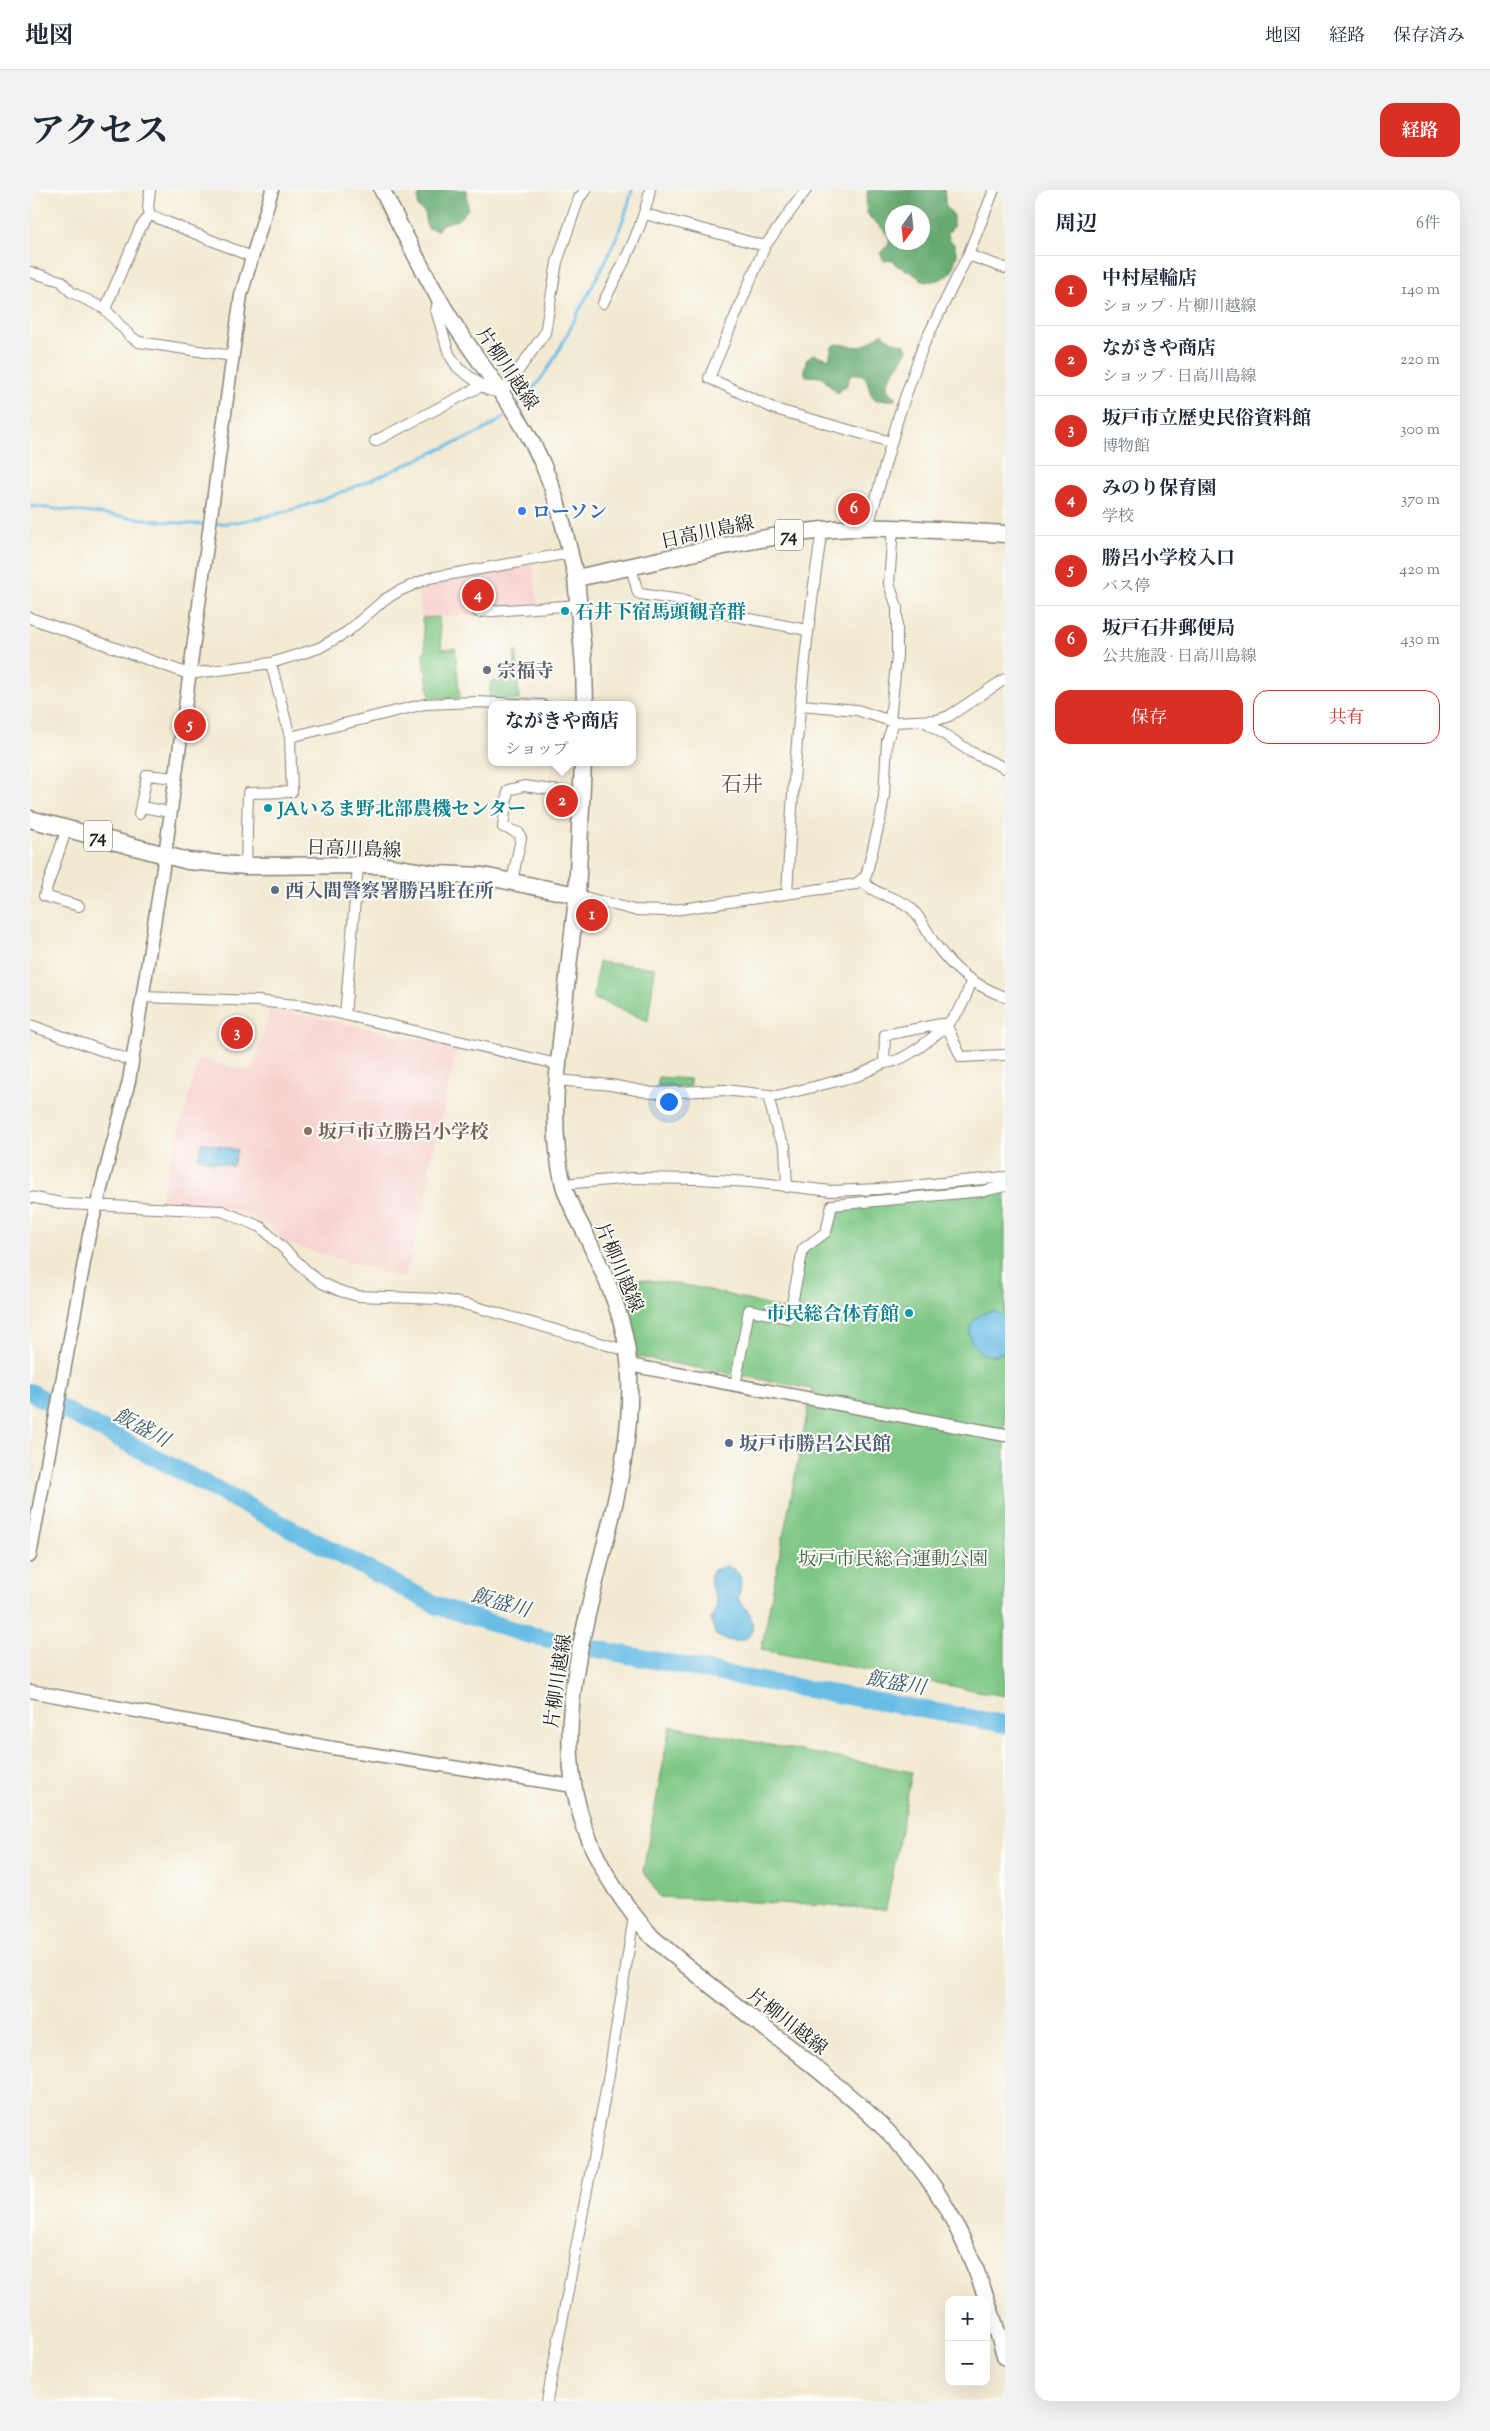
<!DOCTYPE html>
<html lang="ja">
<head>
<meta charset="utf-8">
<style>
  body { margin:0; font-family:"Sorts Mill Goudy","Noto Serif JP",serif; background:#f2f2f3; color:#1f2937 }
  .controls { position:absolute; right:15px; bottom:15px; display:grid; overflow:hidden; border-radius:10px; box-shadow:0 5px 20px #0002 }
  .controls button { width:45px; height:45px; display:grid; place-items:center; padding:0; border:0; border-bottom:1px solid #e0e1e3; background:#fff; color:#1f2937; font:25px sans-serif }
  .compass { position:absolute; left:855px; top:15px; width:45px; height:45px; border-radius:50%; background:#fff; box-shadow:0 5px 20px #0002; rotate:195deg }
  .you { position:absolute; left:638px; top:911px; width:18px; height:18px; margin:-12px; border:4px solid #fff; border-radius:50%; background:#1a73e8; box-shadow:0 0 0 8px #1a73e833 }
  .badge { display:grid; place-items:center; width:32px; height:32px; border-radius:50%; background:#d93025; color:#fff; font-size:16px; font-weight:700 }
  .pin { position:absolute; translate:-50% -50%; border:2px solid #fff; box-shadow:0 1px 5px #0006 }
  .popup { position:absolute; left:458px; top:511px; width:148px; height:65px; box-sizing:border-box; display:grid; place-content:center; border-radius:10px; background:#fff; filter:drop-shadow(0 1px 4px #0005); font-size:16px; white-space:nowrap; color:#747a83 }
  .popup b { font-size:19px; color:#1f2937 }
  .popup::after { content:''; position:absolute; left:50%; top:100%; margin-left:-10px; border:10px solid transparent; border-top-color:#fff }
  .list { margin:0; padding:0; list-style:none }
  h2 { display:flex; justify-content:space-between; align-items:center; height:65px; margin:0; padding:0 20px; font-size:21px }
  h2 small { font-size:16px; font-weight:400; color:#747a83 }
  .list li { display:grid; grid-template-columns:32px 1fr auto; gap:15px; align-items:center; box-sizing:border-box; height:70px; padding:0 20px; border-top:1px solid #e0e1e3 }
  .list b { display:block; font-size:19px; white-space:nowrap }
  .list p { margin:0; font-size:16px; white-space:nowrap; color:#747a83 }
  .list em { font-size:16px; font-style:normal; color:#747a83 }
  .actions { display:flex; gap:10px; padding:15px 20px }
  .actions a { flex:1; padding:11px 0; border:1px solid #d93025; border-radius:15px; text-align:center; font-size:18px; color:#d93025 }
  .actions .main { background:#d93025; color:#fff }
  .map { position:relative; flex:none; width:975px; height:2211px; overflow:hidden; border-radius:15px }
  header { display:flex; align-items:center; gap:30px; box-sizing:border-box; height:70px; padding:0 25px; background:#fff; border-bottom:1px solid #e0e1e3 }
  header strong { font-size:24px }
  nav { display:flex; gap:28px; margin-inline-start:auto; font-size:18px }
  .intro { display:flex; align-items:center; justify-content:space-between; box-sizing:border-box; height:120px; padding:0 30px }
  h1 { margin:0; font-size:35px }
  .button { padding:12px 22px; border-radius:15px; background:#d93025; color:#fff; font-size:18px; font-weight:700 }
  main { display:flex; gap:30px; padding:0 30px }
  aside { flex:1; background:#fff; border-radius:15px; box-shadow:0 5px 20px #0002 }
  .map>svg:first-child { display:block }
</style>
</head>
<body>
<header>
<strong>地図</strong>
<nav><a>地図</a><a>経路</a><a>保存済み</a></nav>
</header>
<div class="intro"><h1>アクセス</h1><a class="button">経路</a></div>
<main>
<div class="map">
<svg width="975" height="2211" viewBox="0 0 975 2211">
  <rect width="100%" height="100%" fill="#fdfcf7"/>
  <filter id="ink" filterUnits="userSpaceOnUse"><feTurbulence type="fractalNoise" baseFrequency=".02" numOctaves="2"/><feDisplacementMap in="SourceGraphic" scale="10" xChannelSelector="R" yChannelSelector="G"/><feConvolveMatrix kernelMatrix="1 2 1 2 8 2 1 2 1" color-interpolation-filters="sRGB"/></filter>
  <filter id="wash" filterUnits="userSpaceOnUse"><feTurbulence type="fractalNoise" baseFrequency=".0096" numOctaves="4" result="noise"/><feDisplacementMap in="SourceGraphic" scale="20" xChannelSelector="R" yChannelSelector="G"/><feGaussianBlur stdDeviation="1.12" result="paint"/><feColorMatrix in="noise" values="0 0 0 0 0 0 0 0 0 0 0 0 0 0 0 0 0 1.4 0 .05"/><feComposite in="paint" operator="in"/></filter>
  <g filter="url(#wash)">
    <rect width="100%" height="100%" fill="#f2e9d1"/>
    <path fill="#f7d0cd" d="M503 374 508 415 445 425 392 427 388 399 424 389Z
      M241 818 428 857 398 982 402 983 375 1089 255 1053 238 1035 208 1022 192 1017 129 1013 169 868 217 881 222 878Z"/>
    <path fill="#7ec785" stroke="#4d7250" d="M409 427 412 459 425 458 430 509 400 507 393 466V462H396L392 428Z
      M484 462H487L489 510 460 509V492L486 489Z
      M569 772 625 778 618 831 563 808Z
      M628 887 660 889V897L628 898Z
      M975 1000V1506L731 1460 782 1199 603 1166 599 1137 584 1089C648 1088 702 1106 762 1122L775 1061 798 1044 804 1017Z
      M640 1536 882 1582 856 1719 630 1707 613 1681Z"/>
    <path fill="#66ac72" stroke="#416447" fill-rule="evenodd" d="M392 0H437L438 19 428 30 412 34 408 40 398 38 395 31 396 25 388 17V8Z
      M838 0H914C917 12 911 14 923 24V37L918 43 919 49 924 54 927 65 921 83 909 90 895 92 881 82 866 75 863 70 854 71 850 63 859 54V48C845 23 831 36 838 0ZM892 22V52H862V22Z
      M853 143 862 152 874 154 877 159C873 175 857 182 857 199L865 206V210H846C833 199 844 181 821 184L816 196 807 203 792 187 776 186 774 180 777 169 783 164 799 169 802 157 807 154 831 157Z"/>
    <path fill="#69bde5" stroke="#426c80" d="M172 952 207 960 203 976 168 968Z
      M964 1121 975 1126V1161C959 1172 942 1161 939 1144 941 1129 950 1122 964 1121Z
      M696 1376C714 1381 712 1392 708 1408 712 1415 719 1420 721 1428 728 1453 702 1456 686 1445L681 1430 687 1416C686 1400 677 1399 682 1381Z"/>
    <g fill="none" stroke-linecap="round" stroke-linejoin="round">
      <path stroke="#69bde5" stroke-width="3" d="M485 217C516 191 532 154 550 119 571 80 592 43 602 0
        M0 316 158 334H176
        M183 334C257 331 335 293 402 263 427 252 457 242 479 223"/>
      <path stroke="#69bde5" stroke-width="18" d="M0 1202 408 1416 492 1443 536 1453 726 1490 975 1534"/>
    </g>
  </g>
  <g filter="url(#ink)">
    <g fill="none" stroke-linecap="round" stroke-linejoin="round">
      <g stroke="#878276" stroke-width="12">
        <path id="minor" d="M776 0 735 56 679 188 745 219 861 252
          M615 24 735 56
          M120 25 222 67
          M938 65 975 78
          M0 82 31 91 41 102 75 119 100 146 109 152 202 166
          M409 109 406 120 419 164 428 178 458 200 472 203 515 143 527 72 549 8 556 0
          M573 113C592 76 612 41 620 0
          M75 119 110 38 120 25 118 17 120 0
          M345 251 453 195
          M838 337 869 225 893 156 938 65 964 0
          M601 377 608 403 610 404 651 410 690 423 777 440
          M448 422 549 415
          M0 428 159 484 241 473 289 458 317 442 354 410 369 401 399 388 540 363
          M241 473 260 547 395 514 446 512 512 515
          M771 515 827 520 864 532 907 530 919 526 975 489
          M860 530 867 466V417L859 394 863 339
          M894 531 941 562 975 578
          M111 617 140 622
          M109 624 117 585 145 588
          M37 638 14 706 49 716
          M216 676 218 603 262 602 260 547
          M832 690C845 707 869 706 882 719 890 727 897 741 903 751 924 781 942 794 975 807
          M482 691 491 648 489 643 473 637 478 600 494 596 552 604
          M757 704C763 582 773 461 792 340
          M547 705 604 720 637 721 826 694 836 686 850 630 854 606 857 551 864 532
          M113 807 227 811 277 816 527 874
          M315 825 328 676
          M0 835 102 871
          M854 873C875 873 914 840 926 824 934 815 937 803 941 792
          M527 890 581 895 622 903 695 900 747 906 827 886 854 873 855 845 911 834H916L931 867 975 865
          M738 906 748 944 755 956 757 997
          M533 994 602 988 668 989 721 992 801 1001 849 999 975 987
          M0 1007 36 1014 192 1021 231 1037 280 1084 292 1093 310 1101 328 1106 408 1109 443 1116 598 1161
          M705 1195 719 1120 759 1128 773 1059 796 1042 802 1015 953 1001 975 996
          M517 2211 579 1884 604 1726"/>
      </g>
      <g stroke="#878276" stroke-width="15">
        <path id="tertiary" d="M599 1175 975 1245
          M0 1366 59 1045 99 891 135 665 211 105 242 0
          M0 1501 303 1558 543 1596"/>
      </g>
      <g stroke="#878276" stroke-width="18">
        <path id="secondary" d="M352 0C375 45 397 91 424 134 454 180 491 224 513 275 529 311 537 350 546 388
          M547 705C542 747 537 788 533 830 527 883 520 940 533 993 537 1010 547 1027 555 1043 575 1086 596 1128 599 1176 603 1231 592 1285 579 1338 539 1498 500 1610 623 1748 668 1786 715 1823 762 1859 814 1901 868 1943 905 1999 938 2050 958 2109 975 2167"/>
      </g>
      <g stroke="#878276" stroke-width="19">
        <path id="primary" d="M555 515 554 475 546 388C628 372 710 349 793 340 853 334 915 341 975 344
          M0 629 158 671 216 676 349 675 405 684 453 686 547 705 553 572"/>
      </g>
      <use href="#minor" stroke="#fff" stroke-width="10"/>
      <use href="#tertiary" stroke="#fff" stroke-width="12"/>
      <use href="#secondary" stroke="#fff" stroke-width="15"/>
      <use href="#primary" stroke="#fff" stroke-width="16"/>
    </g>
  </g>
  <circle fill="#3f7fe0" stroke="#fdfcf7" stroke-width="2" cx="492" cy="321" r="5"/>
  <g fill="#0f9aa8" stroke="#fdfcf7" stroke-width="2">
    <circle cx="535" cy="421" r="5"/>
    <circle cx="238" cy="618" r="5"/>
    <circle cx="879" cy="1123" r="5"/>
  </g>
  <circle fill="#6b7280" stroke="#fdfcf7" stroke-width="2" cx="457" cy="480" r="5"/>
  <g fill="#5c6f8a" stroke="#fdfcf7" stroke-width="2">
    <circle cx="245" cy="700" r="5"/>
    <circle cx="699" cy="1253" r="5"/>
  </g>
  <circle fill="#8d6e63" stroke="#fdfcf7" stroke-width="2" cx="278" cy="941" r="5"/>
  <g text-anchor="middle" stroke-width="4" stroke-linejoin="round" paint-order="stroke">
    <g fill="#fdfcf7" stroke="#605f5e" stroke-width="1">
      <rect x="745" y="329.5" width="28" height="31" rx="4"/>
      <rect x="54" y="630.5" width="28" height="31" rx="4"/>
    </g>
    <g font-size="18" font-weight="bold" fill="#1c1c1c">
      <text x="759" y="351">74</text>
      <text x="68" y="652">74</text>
    </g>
    <g font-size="19" fill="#1c1c1c" stroke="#fdfcf7">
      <text transform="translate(478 178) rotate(56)" y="7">片柳川越線</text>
      <text transform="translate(677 341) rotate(-12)" y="7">日高川島線</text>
      <text transform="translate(324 658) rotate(2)" y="7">日高川島線</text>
      <text transform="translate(590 1077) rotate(67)" y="7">片柳川越線</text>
      <text transform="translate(527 1491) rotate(-82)" y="7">片柳川越線</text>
      <text transform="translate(758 1831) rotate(38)" y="7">片柳川越線</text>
    </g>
    <g font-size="19" font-weight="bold" fill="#366cbe" stroke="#fdfcf7" text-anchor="start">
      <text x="502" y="328">ローソン</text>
    </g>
    <g font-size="19" font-weight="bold" fill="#0d838f" stroke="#fdfcf7" text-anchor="start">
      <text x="545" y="428">石井下宿馬頭観音群</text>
      <text x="248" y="625">JAいるま野北部農機センター</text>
      <text x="869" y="1130" text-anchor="end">市民総合体育館</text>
    </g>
    <g font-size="19" font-weight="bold" fill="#5b616d" stroke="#fdfcf7" text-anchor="start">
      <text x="467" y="487">宗福寺</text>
    </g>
    <g font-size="19" font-weight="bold" fill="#4e5e75" stroke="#fdfcf7" text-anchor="start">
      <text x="255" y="707">西入間警察署勝呂駐在所</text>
      <text x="709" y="1260">坂戸市勝呂公民館</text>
    </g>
    <g font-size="19" font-weight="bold" fill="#785e54" stroke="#fdfcf7" text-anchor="start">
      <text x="288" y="948">坂戸市立勝呂小学校</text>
    </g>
    <g font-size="19" fill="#436046" stroke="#fdfcf7">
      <text x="863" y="1375">坂戸市民総合運動公園</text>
    </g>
    <g font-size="20" font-style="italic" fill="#3b5c6c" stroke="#fdfcf7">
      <text transform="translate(112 1237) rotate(28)" y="7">飯盛川</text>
      <text transform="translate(471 1412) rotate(16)" y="7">飯盛川</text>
      <text transform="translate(866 1492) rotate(10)" y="7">飯盛川</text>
    </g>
    <g font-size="21" fill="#634745" stroke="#fdfcf7">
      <text x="712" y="601">石井</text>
    </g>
  </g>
</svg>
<div class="controls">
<button>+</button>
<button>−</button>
</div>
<svg class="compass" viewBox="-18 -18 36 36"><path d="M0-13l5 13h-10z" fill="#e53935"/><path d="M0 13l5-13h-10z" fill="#747a83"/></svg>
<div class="you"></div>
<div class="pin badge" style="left:562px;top:725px">1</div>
<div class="pin badge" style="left:532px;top:611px">2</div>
<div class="popup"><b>ながきや商店</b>ショップ</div>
<div class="pin badge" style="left:207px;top:843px">3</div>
<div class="pin badge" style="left:448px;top:405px">4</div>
<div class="pin badge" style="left:160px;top:535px">5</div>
<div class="pin badge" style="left:824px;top:319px">6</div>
</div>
<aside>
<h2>周辺<small>6件</small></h2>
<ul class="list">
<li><span class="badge">1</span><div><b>中村屋輪店</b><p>ショップ · 片柳川越線</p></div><em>140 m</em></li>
<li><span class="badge">2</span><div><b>ながきや商店</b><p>ショップ · 日高川島線</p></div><em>220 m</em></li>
<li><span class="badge">3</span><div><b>坂戸市立歴史民俗資料館</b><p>博物館</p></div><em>300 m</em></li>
<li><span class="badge">4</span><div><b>みのり保育園</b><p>学校</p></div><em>370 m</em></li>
<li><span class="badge">5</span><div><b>勝呂小学校入口</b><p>バス停</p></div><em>420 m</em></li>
<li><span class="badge">6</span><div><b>坂戸石井郵便局</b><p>公共施設 · 日高川島線</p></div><em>430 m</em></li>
</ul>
<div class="actions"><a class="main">保存</a><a>共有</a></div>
</aside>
</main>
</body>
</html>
